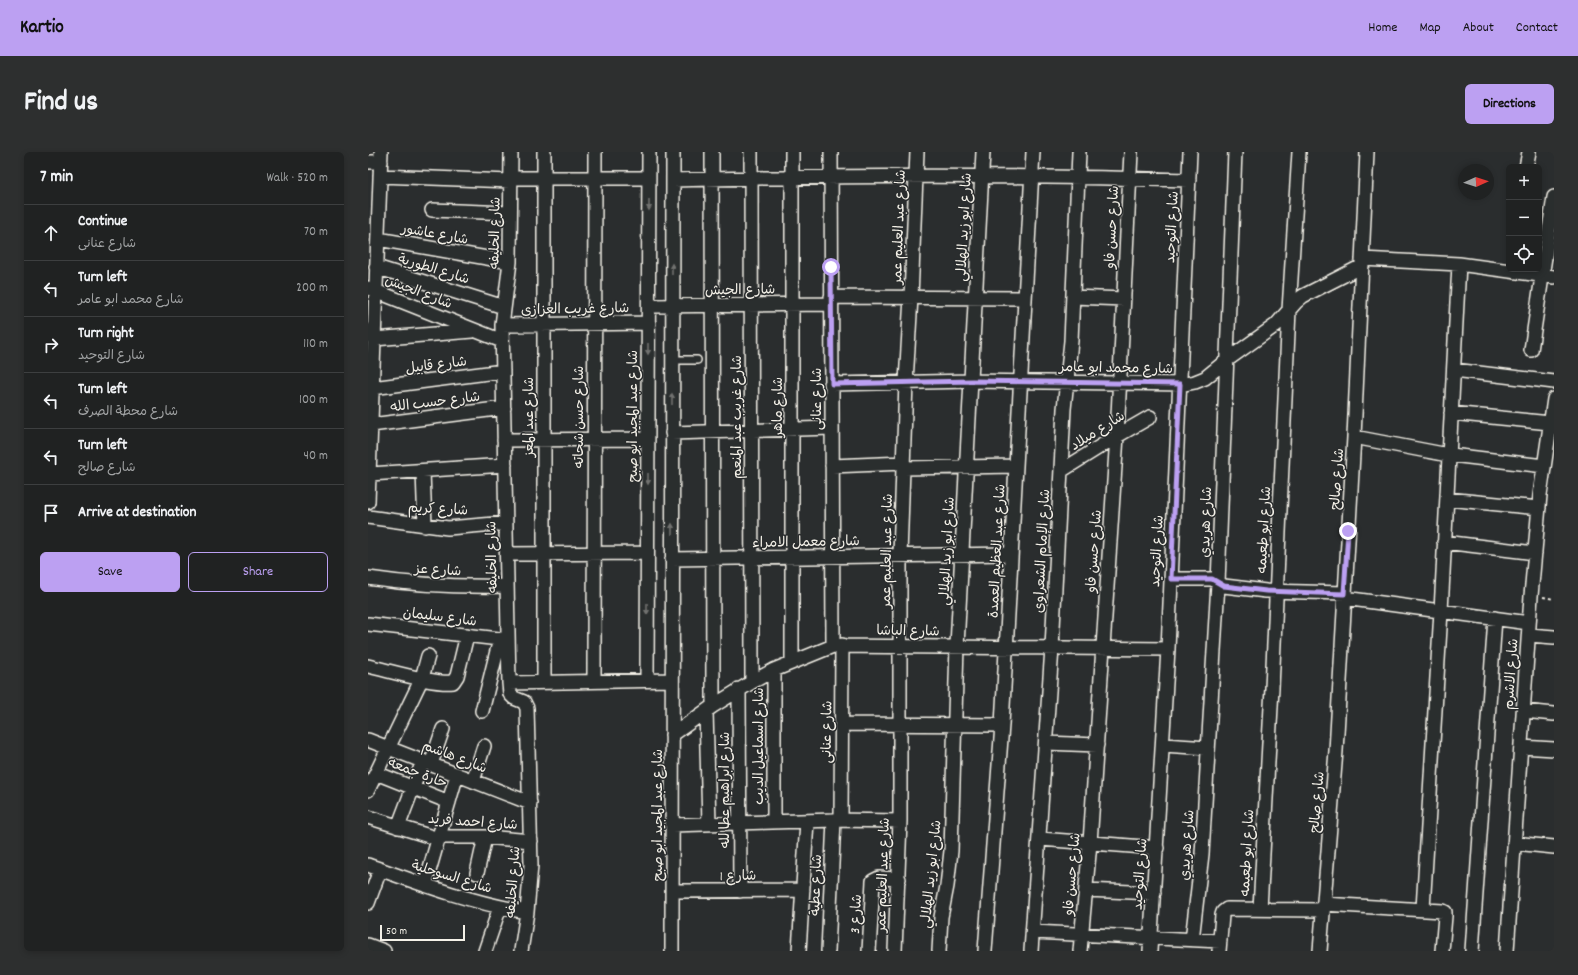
<!DOCTYPE html>
<html lang="en">
<head>
<meta charset="utf-8">
<style>
  body { margin:0; font-family:Dekko,"Playpen Sans Arabic",sans-serif; background:#2d2f2f; color:#f1f3f6 }
  .controls { position:absolute; right:12px; top:12px; display:grid; overflow:hidden; border-radius:6px; box-shadow:0 2px 6px #0003 }
  .controls button { width:36px; height:36px; display:grid; place-items:center; padding:0; border:0; border-bottom:1px solid #3d3f40; background:#202222; color:#f1f3f6; font:20px sans-serif }
  .compass { position:absolute; left:1090px; top:12px; width:36px; height:36px; border-radius:50%; background:#202222; box-shadow:0 2px 6px #0003; rotate:87deg }
  .scale { position:absolute; left:12px; bottom:10px; width:85px; box-sizing:border-box; padding-left:4px; border:2px solid #f4f1e8; border-top:0; font-size:11px; line-height:14px; white-space:nowrap; color:#f4f1e8; -webkit-text-stroke:3px #2a2d2e; paint-order:stroke }
  .stop { position:absolute; width:12px; height:12px; margin:-9px; border:3px solid #bca0f2; border-radius:50%; background:#fff }
  .stop.end { background:#bca0f2; border-color:#fff; box-shadow:0 1px 4px #0008 }
  .list { margin:0; padding:0; list-style:none }
  h2 { display:flex; justify-content:space-between; align-items:center; height:52px; margin:0; padding:0 16px; font-size:17px }
  h2 small { font-size:13px; font-weight:400; color:#a2a4a5 }
  .list li { display:grid; grid-template-columns:26px 1fr auto; gap:12px; align-items:center; box-sizing:border-box; height:56px; padding:0 16px; border-top:1px solid #3d3f40 }
  .list b { display:block; font-size:15px; white-space:nowrap }
  .list p { margin:0; font-size:13px; white-space:nowrap; color:#a2a4a5 }
  .list em { font-size:13px; font-style:normal; color:#a2a4a5 }
  .actions { display:flex; gap:8px; padding:12px 16px }
  .actions a { flex:1; padding:9px 0; border:1px solid #bca0f2; border-radius:6px; text-align:center; font-size:14px; color:#bca0f2 }
  .actions .main { background:#bca0f2; color:#111 }
  .icon { flex:none; width:22px; height:22px; fill:none; stroke:currentColor; stroke-width:2; stroke-linecap:round; stroke-linejoin:round }
  .map { position:relative; flex:none; width:1186px; height:799px; overflow:hidden; border-radius:6px }
  header { display:flex; align-items:center; gap:24px; box-sizing:border-box; height:56px; padding:0 20px; background:#bca0f2; color:#111 }
  header strong { font-size:19px }
  nav { display:flex; gap:22px; margin-inline-start:auto; font-size:14px }
  .intro { display:flex; align-items:center; justify-content:space-between; box-sizing:border-box; height:96px; padding:0 24px }
  h1 { margin:0; font-size:28px }
  .button { padding:10px 18px; border-radius:6px; background:#bca0f2; color:#111; font-size:14px; font-weight:700 }
  main { display:flex; gap:24px; padding:0 24px }
  aside { flex:1; background:#202222; border-radius:6px; box-shadow:0 2px 6px #0003 }
  .map>svg:first-child { display:block }
</style>
</head>
<body>
<header>
<strong>Kartio</strong>
<nav><a>Home</a><a>Map</a><a>About</a><a>Contact</a></nav>
</header>
<div class="intro"><h1>Find us</h1><a class="button">Directions</a></div>
<main>
<aside>
<h2>7 min<small>Walk · 520 m</small></h2>
<ul class="list">
<li><svg class="icon" aria-label="ahead" viewBox="0 0 24 24"><path d="M12 20V5M6 11l6-6 6 6"/></svg><div><b>Continue</b><p>شارع عنانى</p></div><em>70 m</em></li>
<li><svg class="icon" aria-label="left" viewBox="0 0 24 24"><path d="M17 20v-9H6M10 6l-5 5 5 5"/></svg><div><b>Turn left</b><p>شارع محمد ابو عامر</p></div><em>200 m</em></li>
<li><svg class="icon" aria-label="right" viewBox="0 0 24 24"><path d="M7 20v-9h11M14 6l5 5-5 5"/></svg><div><b>Turn right</b><p>شارع التوحيد</p></div><em>110 m</em></li>
<li><svg class="icon" aria-label="left" viewBox="0 0 24 24"><path d="M17 20v-9H6M10 6l-5 5 5 5"/></svg><div><b>Turn left</b><p>شارع محطة الصرف</p></div><em>100 m</em></li>
<li><svg class="icon" aria-label="left" viewBox="0 0 24 24"><path d="M17 20v-9H6M10 6l-5 5 5 5"/></svg><div><b>Turn left</b><p>شارع صالح</p></div><em>40 m</em></li>
<li><svg class="icon" aria-label="arrive" viewBox="0 0 24 24"><path d="M6 21V4h12l-3 4 3 4H6"/></svg><div><b>Arrive at destination</b></div></li>
</ul>
<div class="actions"><a class="main">Save</a><a>Share</a></div>
</aside>
<div class="map">
<svg width="1186" height="799" viewBox="0 0 1186 799">
  <rect width="100%" height="100%" fill="#2a2d2e"/>
  <filter id="ink" filterUnits="userSpaceOnUse"><feTurbulence type="fractalNoise" baseFrequency=".025" numOctaves="2"/><feDisplacementMap in="SourceGraphic" scale="8" xChannelSelector="R" yChannelSelector="G"/><feConvolveMatrix kernelMatrix="1 2 1 2 8 2 1 2 1" color-interpolation-filters="sRGB"/></filter>
  <g filter="url(#ink)">
    <g fill="none" stroke-linecap="round" stroke-linejoin="round">
      <g stroke="#f4f1e8" stroke-width="10">
        <path id="service" d="M304 208H329"/>
      </g>
      <g stroke="#f4f1e8" stroke-width="16">
        <path id="minor" d="M143 0 142 110 134 173 141 531 142 542 146 546 156 550 159 556 163 713 159 760 153 799
          M344 0 345 554
          M383 0 384 530
          M424 0V510
          M463 0 465 494
          M0 10H13
          M1158 15 1161 0
          M12 24 142 29
          M143 26H281
          M305 28C477 23 649 23 821 28
          M64 58 142 61
          M10 87 142 110
          M994 107 1091 112 1186 125
          M8 115 136 155
          M0 136 134 189
          M463 145 657 146
          M705 145 756 147
          M281 154 463 152
          M134 173 281 171
          M6 187 104 179
          M1163 198 1186 45
          M1086 218 1186 230
          M463 232 603 229 817 232 827 230 837 226 859 208 908 173 928 150 935 144 994 114
          M4 236 135 219
          M1083 261 1182 271
          M3 273 136 256
          M304 281 464 276
          M986 285 1075 302 1176 314
          M136 288 280 287
          M464 314 536 311
          M536 316 648 314
          M55 319 57 374
          M693 319 749 284 782 265
          M2 322 137 313
          M1079 347 1171 356
          M0 350 13 0
          M0 365 80 376 138 371
          M1076 390 1167 401
          M139 402 279 401
          M304 407 643 402
          M0 426C46 433 92 435 139 434
          M803 427H844L856 434 898 439 977 441
          M976 446 1161 471
          M0 472 140 488
          M1161 483 1186 485
          M0 514C19 518 68 533 85 530L89 524 99 483
          M279 528 281 0
          M226 529 227 0
          M176 530V0
          M141 531 304 528
          M371 537 372 739
          M114 559 132 487
          M338 559 341 672
          M1156 559 1186 562
          M474 572 634 573
          M304 583 345 554 384 530 406 518 465 494 800 497
          M0 588 162 651
          M678 591 729 593
          M795 593 840 596
          M1153 595 1186 597
          M63 612 75 577
          M8 621 81 650
          M105 629 116 594
          M0 638 54 526 60 504
          M0 665 64 685H117L163 689
          M473 668 474 493
          M406 670V518
          M304 673 466 668 532 669
          M30 675 55 609
          M672 687 789 696
          M1146 691 1186 695
          M0 713C53 732 104 751 159 760
          M109 721 117 685
          M57 733 89 622
          M718 738 786 741
          M305 739 435 738
          M0 751 12 718
          M955 752 1075 759 1077 760V764L1074 799
          M892 757 904 536 921 158 931 0
          M1055 757 1073 459 1091 112
          M665 780 852 789
          M824 788 834 702 850 431 867 0
          M0 793 16 799
          M117 799 132 755
          M304 799 305 0
          M431 799 439 669
          M460 799 466 668
          M501 799 505 729 511 726 531 727
          M527 799 532 669V403L538 230 543 145 549 0
          M571 799 573 765 579 734 583 699 589 494 615 0
          M617 799 634 573 665 0
          M663 799 684 496 696 257 703 189 711 0
          M712 799 722 691 749 284 763 0
          M782 799 800 497 822 0
          M851 799 854 763 855 760 859 757 955 758
          M952 799 968 599 986 285 999 0
          M1104 799 1127 466
          M1139 799 1163 444 1172 343 1186 247"/>
      </g>
      <path stroke="#f4f1e8" stroke-width="2" stroke-dasharray="3 3" stroke-linecap="butt" d="M1175 445 1186 447"/>
      <use href="#service" stroke="#2a2d2e" stroke-width="7"/>
      <use href="#minor" stroke="#2a2d2e" stroke-width="13"/>
    </g>
    <defs><path id="oneway-solid" d="M-6-.8H1V-3.2L6.5 0L1 3.2V.8H-6Z"/></defs>
    <g fill="#71726f">
      <use href="#oneway-solid" transform="translate(281 53) rotate(90)"/>
      <use href="#oneway-solid" transform="translate(304 117) rotate(-90)"/>
      <use href="#oneway-solid" transform="translate(280 197) rotate(90)"/>
      <use href="#oneway-solid" transform="translate(304 247) rotate(-90)"/>
      <use href="#oneway-solid" transform="translate(280 327) rotate(90)"/>
      <use href="#oneway-solid" transform="translate(304 377) rotate(-90)"/>
      <use href="#oneway-solid" transform="translate(279 457) rotate(90)"/>
    </g>
  </g>
  <g fill="none" stroke-linecap="round" stroke-linejoin="round" filter="url(#ink)">
    <path stroke="#bca0f2" stroke-width="5" d="M463 115 464 232 604 229 812 232 803 427H844L856 434 898 439 976 442 980 379"/>
  </g>
  <g text-anchor="middle" stroke-width="3" stroke-linejoin="round" paint-order="stroke">
    <g font-size="14" fill="#f4f1e8" stroke="#2a2d2e">
      <text transform="translate(530 75) rotate(-88)" y="5">شارع عبد العليم عمر</text>
      <text transform="translate(595 75) rotate(-87)" y="5">شارع ابو زيد الهلالي</text>
      <text transform="translate(743 75) rotate(-87)" y="5">شارع حسن فاو</text>
      <text transform="translate(803 75) rotate(-87)" y="5">شارع التوحيد</text>
      <text transform="translate(67 81) rotate(10)" y="5">شارع عاشور</text>
      <text transform="translate(126 81) rotate(-89)" y="5">شارع الخليفه</text>
      <text transform="translate(66 116) rotate(17)" y="5">شارع الطورية</text>
      <text transform="translate(372 137) rotate(-1)" y="5">شارع الجيش</text>
      <text transform="translate(51 139) rotate(21)" y="5">شارع الجيش</text>
      <text transform="translate(207 156) rotate(-1)" y="5">شارع غريب العزازى</text>
      <text transform="translate(68 212) rotate(-7)" y="5">شارع قابيل</text>
      <text transform="translate(748 215) rotate(1)" y="5">شارع محمد ابو عامر</text>
      <text transform="translate(448 247) rotate(-90)" y="5">شارع عنانى</text>
      <text transform="translate(67 249) rotate(-7)" y="5">شارع حسب الله</text>
      <text transform="translate(409 255) rotate(-90)" y="5">شارع ماهر</text>
      <text transform="translate(264 264) rotate(-90)" y="5">شارع عبد المجيد ابو صبح</text>
      <text transform="translate(160 265) rotate(-90)" y="5">شارع عبد المعز</text>
      <text transform="translate(210 265) rotate(-90)" y="5">شارع حسن شحاته</text>
      <text transform="translate(368 265) rotate(-90)" y="5">شارع غريب عبد المنعم</text>
      <text transform="translate(729 278) rotate(-32)" y="5">شارع ميلاد</text>
      <text transform="translate(968 327) rotate(-86)" y="5">شارع صالح</text>
      <text transform="translate(70 356) rotate(3)" y="5">شارع كريم</text>
      <text transform="translate(837 370) rotate(-88)" y="5">شارع هريدي</text>
      <text transform="translate(895 378) rotate(-87)" y="5">شارع ابو طعيمه</text>
      <text transform="translate(438 389) rotate(-1)" y="5">شارع معمل الامراء</text>
      <text transform="translate(518 399) rotate(-89)" y="5">شارع عبد العليم عمر</text>
      <text transform="translate(578 399) rotate(-87)" y="5">شارع ابو زيد الهلالي</text>
      <text transform="translate(628 399) rotate(-87)" y="5">شارع عبد العظيم العمدة</text>
      <text transform="translate(673 399) rotate(-87)" y="5">شارع الإمام الشعراوى</text>
      <text transform="translate(725 399) rotate(-86)" y="5">شارع حسن فاو</text>
      <text transform="translate(788 399) rotate(-87)" y="5">شارع التوحيد</text>
      <text transform="translate(123 405) rotate(-91)" y="5">شارع الخليفه</text>
      <text transform="translate(70 417) rotate(3)" y="5">شارع عز</text>
      <text transform="translate(72 464) rotate(7)" y="5">شارع سليمان</text>
      <text transform="translate(540 478) rotate(1)" y="5">شارع الباشا</text>
      <text transform="translate(1142 522) rotate(-86)" y="5">شارع الاشرم</text>
      <text transform="translate(458 580) rotate(-89)" y="5">شارع عنانى</text>
      <text transform="translate(390 594) rotate(-90)" y="5">شارع اسماعيل الديب</text>
      <text transform="translate(87 604) rotate(21)" y="5">شارع هاشم</text>
      <text transform="translate(50 620) rotate(21)" y="5">حارة جمعه</text>
      <text transform="translate(356 638) rotate(-90)" y="5">شارع ابراهيم عطا لله</text>
      <text transform="translate(948 650) rotate(-85)" y="5">شارع صالح</text>
      <text transform="translate(289 663) rotate(-90)" y="5">شارع عبد المجيد ابو صبح</text>
      <text transform="translate(105 669) rotate(4)" y="5">شارع احمد فريد</text>
      <text transform="translate(818 693) rotate(-86)" y="5">شارع هريدي</text>
      <text transform="translate(878 701) rotate(-87)" y="5">شارع ابو طعيمه</text>
      <text transform="translate(562 722) rotate(-84)" y="5">شارع ابو زيد الهلالي</text>
      <text transform="translate(703 722) rotate(-85)" y="5">شارع حسن فاو</text>
      <text transform="translate(771 722) rotate(-86)" y="5">شارع التوحيد</text>
      <text transform="translate(370 723) rotate(-1)" y="5">شارع 1</text>
      <text transform="translate(514 723) rotate(-88)" y="5">شارع عبد العليم عمر</text>
      <text transform="translate(84 724) rotate(17)" y="5">شارع السوحلية</text>
      <text transform="translate(144 730) rotate(-86)" y="5">شارع الخليفه</text>
      <text transform="translate(447 733) rotate(-88)" y="5">شارع عطية</text>
      <text transform="translate(487 762) rotate(-87)" y="5">شارع 3</text>
    </g>
  </g>
</svg>
<div class="controls">
<button>+</button>
<button>−</button>
<button><svg class="icon" aria-label="locate" viewBox="0 0 24 24"><circle cx="12" cy="12" r="6"/><path d="M12 2v4M12 18v4M2 12h4M18 12h4"/></svg></button>
</div>
<svg class="compass" viewBox="-18 -18 36 36"><path d="M0-13l5 13h-10z" fill="#e53935"/><path d="M0 13l5-13h-10z" fill="#a2a4a5"/></svg>
<div class="scale">50 m</div>
<div class="stop" style="left:463px;top:115px"></div>
<div class="stop end" style="left:980px;top:379px"></div>
</div>
</main>
</body>
</html>
